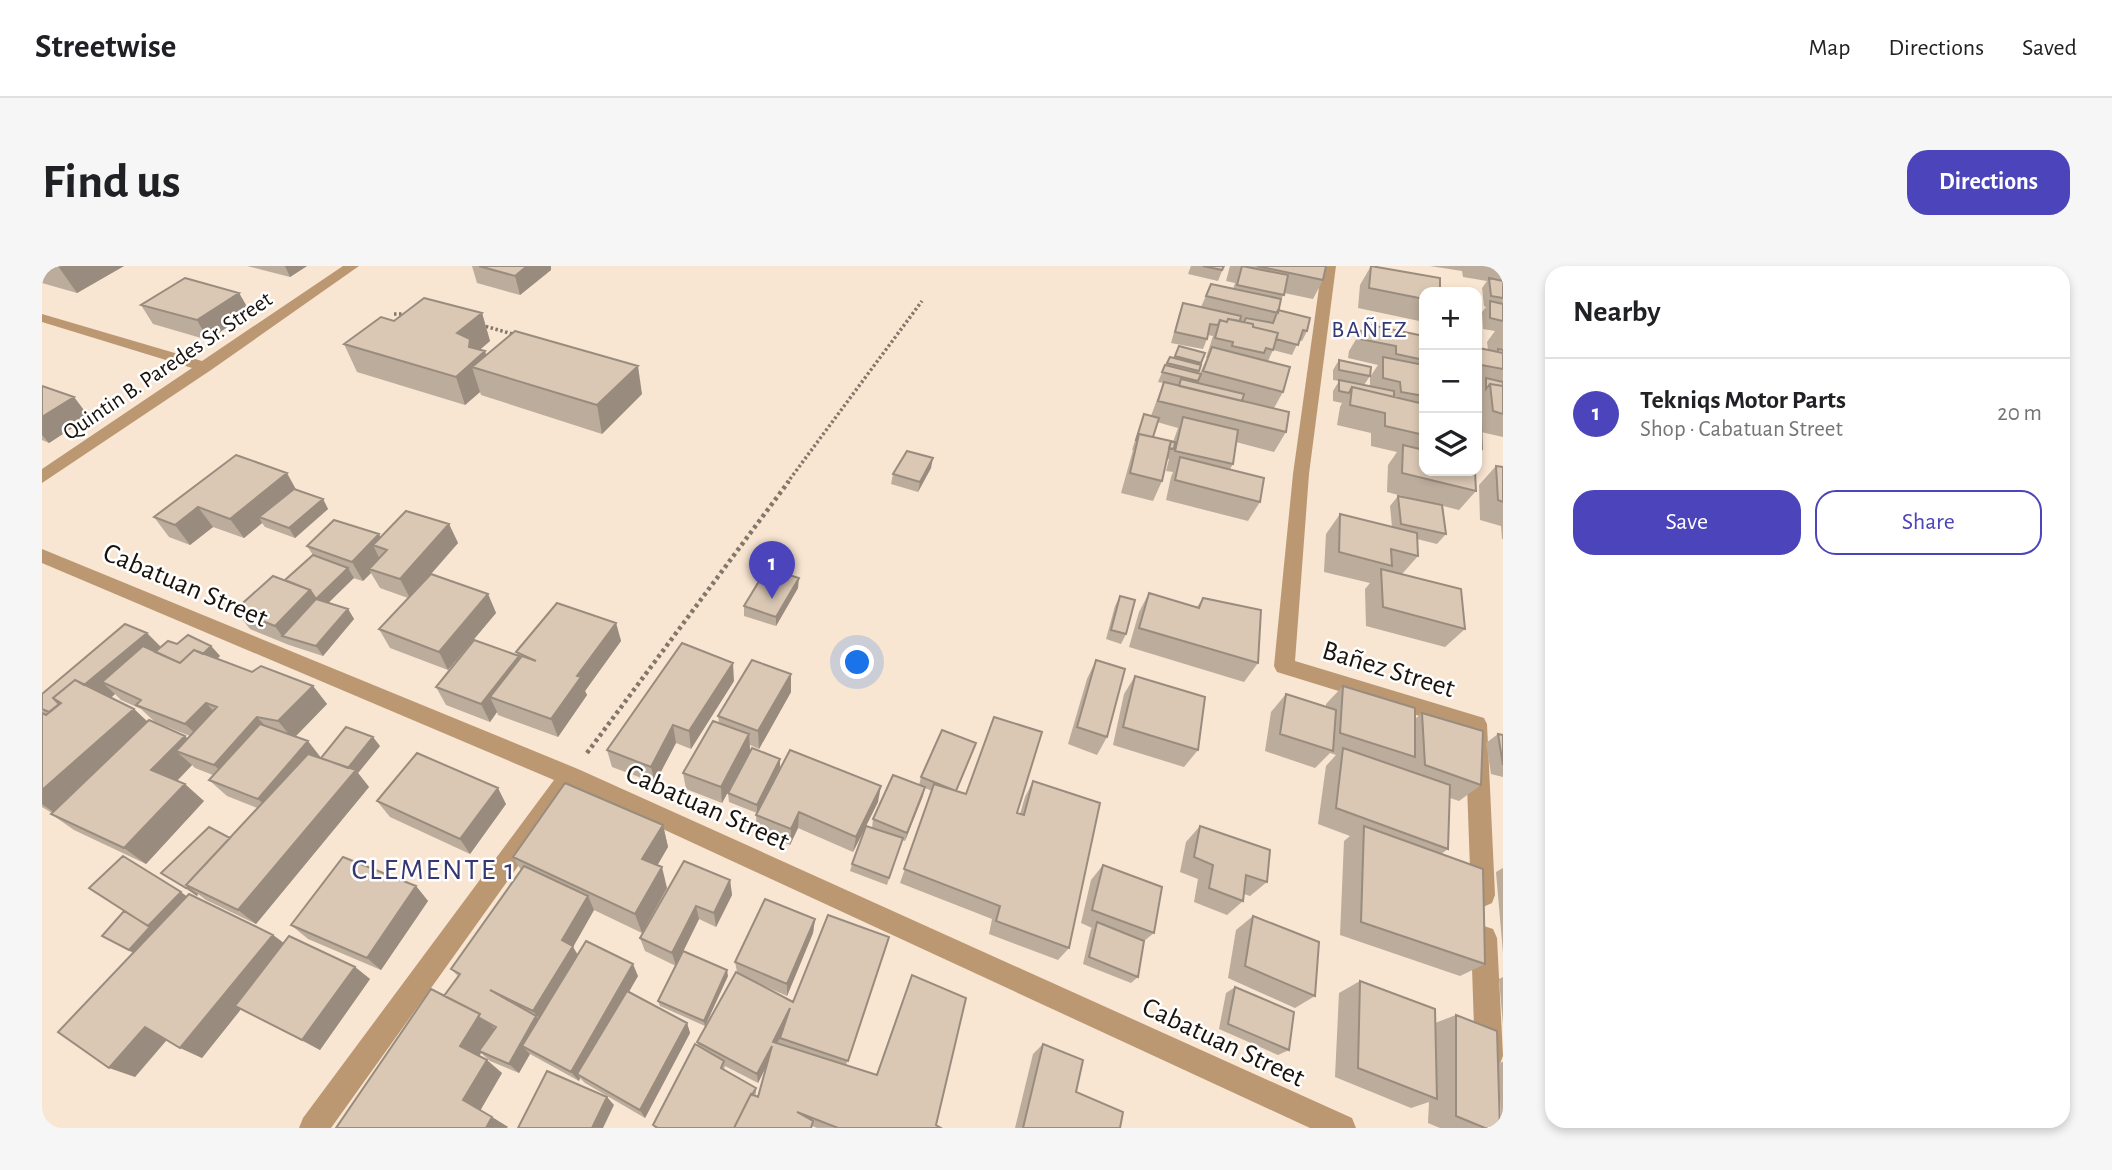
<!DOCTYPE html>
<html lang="en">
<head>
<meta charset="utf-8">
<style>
  body { margin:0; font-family:"Alegreya Sans",sans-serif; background:#f6f6f6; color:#202124 }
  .controls { position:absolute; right:21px; top:21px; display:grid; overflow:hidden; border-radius:14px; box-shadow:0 4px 10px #0003 }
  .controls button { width:63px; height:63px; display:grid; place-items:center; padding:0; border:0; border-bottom:2px solid #e0e0e0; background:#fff; color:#202124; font:35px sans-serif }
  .you { position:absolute; left:816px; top:397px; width:24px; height:24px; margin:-18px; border:5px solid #fff; border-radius:50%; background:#1a73e8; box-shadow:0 0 0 10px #1a73e833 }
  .badge { display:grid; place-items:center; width:46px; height:46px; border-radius:50%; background:#4b44bb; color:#fff; font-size:23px; font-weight:700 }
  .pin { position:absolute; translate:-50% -58px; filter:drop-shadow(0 2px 4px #0008) }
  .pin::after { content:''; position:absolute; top:37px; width:24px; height:21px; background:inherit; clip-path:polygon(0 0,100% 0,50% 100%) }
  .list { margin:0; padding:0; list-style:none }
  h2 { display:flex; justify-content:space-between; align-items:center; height:91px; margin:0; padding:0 28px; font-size:30px }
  h2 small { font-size:23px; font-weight:400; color:#757577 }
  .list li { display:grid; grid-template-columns:46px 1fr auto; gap:21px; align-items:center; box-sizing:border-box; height:112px; padding:0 28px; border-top:2px solid #e0e0e0 }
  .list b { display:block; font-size:26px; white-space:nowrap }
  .list p { margin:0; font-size:23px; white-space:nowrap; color:#757577 }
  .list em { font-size:23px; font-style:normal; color:#757577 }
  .actions { display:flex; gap:14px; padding:21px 28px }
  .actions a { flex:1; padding:16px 0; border:2px solid #4b44bb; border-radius:21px; text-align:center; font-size:24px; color:#4b44bb }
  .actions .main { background:#4b44bb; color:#fff }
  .icon { flex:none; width:38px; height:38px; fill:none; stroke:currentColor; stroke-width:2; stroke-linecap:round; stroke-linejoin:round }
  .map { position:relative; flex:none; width:1461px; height:862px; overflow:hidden; border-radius:21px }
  header { display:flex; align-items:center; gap:42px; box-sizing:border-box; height:98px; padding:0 35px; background:#fff; border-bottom:2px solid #e0e0e0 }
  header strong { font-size:33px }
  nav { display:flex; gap:38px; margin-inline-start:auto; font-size:24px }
  .intro { display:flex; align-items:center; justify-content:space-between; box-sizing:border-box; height:168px; padding:0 42px }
  h1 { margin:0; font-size:49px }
  .button { padding:18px 32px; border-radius:21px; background:#4b44bb; color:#fff; font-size:24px; font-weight:700 }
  main { display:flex; gap:42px; padding:0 42px }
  aside { flex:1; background:#fff; border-radius:21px; box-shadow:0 4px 10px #0003 }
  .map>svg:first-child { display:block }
</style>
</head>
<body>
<header>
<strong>Streetwise</strong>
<nav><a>Map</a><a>Directions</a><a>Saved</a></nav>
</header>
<div class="intro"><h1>Find us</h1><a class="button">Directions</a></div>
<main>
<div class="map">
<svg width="1461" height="862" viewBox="0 0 1461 862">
  <rect width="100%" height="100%" fill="#f8e5d2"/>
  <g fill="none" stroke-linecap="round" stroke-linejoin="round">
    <path stroke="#83776a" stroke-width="3.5" stroke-dasharray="2.5 2.5" stroke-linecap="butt" d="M352 48H365
      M439 59 474 69
      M745 217 880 35"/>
    <path stroke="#83776a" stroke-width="4.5" stroke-dasharray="3.5 3.5" stroke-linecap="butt" d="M545 487 747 215"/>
    <path fill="#bb9871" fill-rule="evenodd" d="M301 0H317L169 104 0 217V203L150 102 0 56V48L160 95Z
      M1280 0H1294L1267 208 1253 395 1442 452 1445 458 1453 629 1450 637 1441 641 1432 637 1429 629 1423 464 1235 406 1232 400 1251 208Z
      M0 283 536 503 1310 852 1314 862H1268L532 522 289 862H257L261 852 512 514 0 297Z
      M1442 660 1451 663 1455 672 1461 790 1457 800 1447 804 1437 800 1433 790 1429 672 1433 663Z"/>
  </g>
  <path fill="#bbac9b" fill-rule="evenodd" d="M0 0H82L35 27 0 17Z
    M205 0H265L248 11Z
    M430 0H509V4L478 29 435 17Z
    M1149 0H1182L1176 15 1146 8Z
    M1188 0H1284L1281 14 1271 33 1242 27 1238 37 1236 44 1265 65 1260 75 1257 74 1250 89 1231 84 1226 95 1241 126 1232 142 1244 166 1232 186 1194 176 1191 198 1188 203 1218 236 1206 255 1124 234 1129 211 1131 206 1124 205 1127 193H1125L1120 215 1111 235 1079 227 1091 184H1090L1098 159 1102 148 1109 150 1121 117 1116 116 1123 99H1124L1128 91 1132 92 1137 80 1163 87 1156 107H1158L1165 92H1164L1171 70 1166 69 1165 73 1161 83 1129 77 1137 48 1141 37 1159 41 1169 18 1191 23 1193 17 1184 15ZM1115 156 1136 162 1131 176 1111 171Z
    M1329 0 1382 26V56L1316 42 1318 19Z
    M1388 0H1461V171L1439 166 1440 183 1435 189V135L1436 133 1437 122 1435 121V85L1437 82 1446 84 1445 76 1453 65 1441 63 1440 46 1444 41 1442 40 1440 22 1445 15 1421 11 1420 5Z
    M197 27 208 46 166 74 111 58 99 39Z
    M440 47 448 75 437 84 443 85 444 89 600 128 560 168 439 129 438 126 423 139 315 106 302 78 352 55Z
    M1329 59 1382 70V205L1434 225 1417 244 1401 240 1404 268 1395 278 1375 273 1376 290 1360 308 1423 363 1403 381 1324 360 1323 323 1328 317 1282 306 1284 268 1298 248 1350 261 1348 240 1356 230 1372 233 1345 226 1346 199 1355 186 1329 180V167L1295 159 1298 141 1300 137 1291 135V125L1297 115 1291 114V104L1297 94 1328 110 1322 119 1328 120V111L1336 99 1306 92 1307 85 1319 65 1324 66Z
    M0 120 32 131 47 151 7 177 0 174Z
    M194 189 255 224 281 233 286 243 253 272 223 261 220 257 202 272 171 261 148 279 127 271 112 251Z
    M1454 200 1461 201V273H1460L1459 260 1438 254 1437 219Z
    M889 202 876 226 849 218 851 208Z
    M407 258 416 277 389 308 446 328 454 347 406 404 348 382 337 363 366 332 338 322 329 307 321 315 311 312 286 337 306 343 312 353 281 390 247 379 208 363 193 344 243 314 271 289 265 280 339 271Z
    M756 322 734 360 702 350V340Z
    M1107 327 1155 341 1161 332 1216 397 1202 416 1087 381 1097 346Z
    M1078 330 1084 368 1079 378 1064 373 1073 340Z
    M574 357 579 375 543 425 545 429 516 471 456 449 455 446 448 456 404 439 394 421 476 390 474 386Z
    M135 378 169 380 178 390 175 393 210 406 271 420 285 438 253 471 279 492 338 480 316 507 327 521 214 658 164 634 156 628 155 630 119 607 188 572 215 542 185 530 167 514 171 509 153 502 150 499 135 515 162 535 104 598 32 564 9 548 10 547 0 541V428ZM73 428 79 434 99 443 113 456 148 470 146 473 143 470 105 456 92 443 69 432Z
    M1054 394 1065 471 1055 489 1026 478 1045 413Z
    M1093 410 1156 484 1142 501 1071 479 1082 428Z
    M692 415 649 483 634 477 613 517 570 501 565 484Z
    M1301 420 1373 453 1380 447 1439 519 1417 535 1408 532 1406 583 1399 588 1443 698 1418 710 1298 669 1302 575 1308 570 1276 558 1284 500 1294 489 1288 487 1273 502 1223 485 1229 446 1244 428 1284 441V438Z
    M749 426 717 483 708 479V485L680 537 644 523 641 507 677 457 676 450Z
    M1456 468 1461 469V511L1449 508 1444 477Z
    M738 493V501L715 547 687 536 686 527Z
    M879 511 915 525 978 548 983 531 991 515 1027 682 1016 694 947 668 950 653 858 617 890 525 883 522 863 575 860 574 845 619 808 605 810 598 830 562 831 553 877 519Z
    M335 535 464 538 428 588 348 551Z
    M836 536 811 586 756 562 748 579 715 565 714 549Z
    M621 559 626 581 615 599 625 622 600 667 552 644 531 681 536 689 596 710 586 726 645 757 648 767 603 852 543 817 538 812 537 815 488 788 477 807 448 795 439 787 437 790 460 807 438 844 466 861 294 862 402 730 416 710 409 703 479 604 471 591Z
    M1158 560 1225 616 1208 630 1202 628 1201 635 1185 649 1152 636 1156 613 1138 606 1144 576Z
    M1061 599 1112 667 1102 675 1096 711 1089 717 1041 698 1049 663 1050 662 1039 657 1049 614Z
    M1461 602V687L1454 606Z
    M688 614 690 629 674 661 657 653 634 700 603 685 598 672Z
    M374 620 386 635 339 704 266 673 249 659Z
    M145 631 231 669 242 677 313 701 328 713 278 784 199 743 160 792 125 774 93 811 91 687 60 670Z
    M1211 650 1273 730 1253 742 1186 712 1194 664Z
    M773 653 771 667 745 730 711 715 751 736 847 671 804 799 834 809 870 709 894 859 899 862H775L770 860V862H613L611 859 656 780 655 776 695 706 693 696ZM683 800 716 817 724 800 716 831 713 830 714 827V822L682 804Z
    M686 710 663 760 618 740 616 735Z
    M1461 711V759L1457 713Z
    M1318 715 1393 757 1414 749 1456 797 1461 796V862H1460L1457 817 1458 862H1398L1386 857 1387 836 1369 842 1293 811 1297 727Z
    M1193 721 1247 784 1236 789 1177 763 1184 727Z
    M1001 778 1034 826 1078 862H973L991 788Z"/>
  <path fill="#998c7e" d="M16 0H82L35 27Z
    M243 0H265L248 11Z
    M485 0H509V4L478 29 473 10Z
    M197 27 208 46 166 74 155 54Z
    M440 47 448 75 433 88 443 85 449 107 430 101 438 126 423 139 414 111 415 67Z
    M596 100 600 128 560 168 555 139Z
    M32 131 47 151 7 177 0 169V151Z
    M891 192 889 202 876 226 878 216Z
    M245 207 256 227 217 251 220 257 202 272 188 253Z
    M281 233 286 243 253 272 247 262Z
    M156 241 171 261 148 279 133 259Z
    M407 258 416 277 368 332 358 313Z
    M337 268 347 288 345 284 331 279 339 296 327 303 329 307 321 315 310 296Z
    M306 302 312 312 280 343 240 370 233 360 268 324Z
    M757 312 756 322 734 360V351Z
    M446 328 454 347 406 404 397 386Z
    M306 343 312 353 281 390 274 380Z
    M574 357 579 375 543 425 545 429 516 471 509 453 535 410Z
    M105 367 123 385 60 416 73 428 41 455 20 438Z
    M169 380 178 390 152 414 143 404Z
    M477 390 484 409 448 431 455 446 448 456 439 438Z
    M691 397 692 415 649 483 647 465Z
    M749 408V426L717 483 716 465Z
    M271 420 285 438 251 473 236 455Z
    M164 437 181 455 161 475 143 458Z
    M92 443 119 468 24 555 0 538V524Z
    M215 451 231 468 189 516 172 499Z
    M631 459 634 477 613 517 609 501Z
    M707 468 708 485 680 537 679 521Z
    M143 470 161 488 134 485 150 499 129 521 109 504Z
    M331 471 338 480 316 507 327 521 214 658 196 644 305 503Z
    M266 475 280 493 233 549 216 533Z
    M738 493V501L715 547V539Z
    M143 518 162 535 104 598 82 582Z
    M839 520 836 536 811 586 814 571Z
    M883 521 881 530 863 575 865 567Z
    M456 522 464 538 428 588 418 573Z
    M757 546 756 562 748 579 749 563Z
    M621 559 626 581 607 614 600 593Z
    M620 601 625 622 600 667 593 648Z
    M688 614 690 629 674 661 672 647Z
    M374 620 386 635 339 704 325 692Z
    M146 621 156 628 155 630 144 622Z
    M139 626 159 641 99 691 87 684 106 660Z
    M546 630 552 644 531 681 538 693 500 756 491 745 520 674Z
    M654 640 657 653 634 700 630 687Z
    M773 653 771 667 745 730V718Z
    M231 669 248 682 160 792 138 782Z
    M591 698 596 710 539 810 535 808 538 812 537 815 529 806Z
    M313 701 328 713 278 784 260 774Z
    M685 704 686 710 663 760 662 755Z
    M748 742 747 753 731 786V776Z
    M438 748 453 763 437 785 439 787 435 794 418 780Z
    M494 750 503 761 480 780 488 788 477 807 467 798Z
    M645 757 648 767 603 852 598 844Z
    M103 761 127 771 93 811 67 802Z
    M730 780V789L716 817 715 808Z
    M445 794 460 807 438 845 421 834Z
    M565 831 572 839 561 862H550Z
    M450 851 466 861 465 862H444Z"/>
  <path fill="#dac8b4" stroke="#998c7e" stroke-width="2" d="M437 0H485L473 10Z
    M1161 0H1182L1180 4Z
    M1200 0 1246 9 1242 29 1195 19Z
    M1215 0H1284L1281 14Z
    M1329 0 1398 12V26H1382V33L1327 22Z
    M143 12 197 27 155 54 99 39Z
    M1447 12 1461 15V32L1449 30Z
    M1169 18 1239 33 1236 47 1164 30Z
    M382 32 440 47 415 67 428 73 427 81 443 85 414 111 302 78 339 51 352 55Z
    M1448 35 1461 38V55L1448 52Z
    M1141 37 1199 50 1198 55 1186 53 1185 56 1178 54 1176 59 1168 58 1165 73 1133 66Z
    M1236 44 1268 52 1265 65 1261 64 1256 79 1234 73 1236 67 1211 61V58L1202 56 1204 52 1231 57Z
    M1186 53 1211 58V61L1236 67 1231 84 1224 82 1222 87 1190 80 1191 76 1173 72 1178 54 1185 56Z
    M1329 59 1382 70V94L1354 88V80L1318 73 1319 65 1328 67Z
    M473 65 596 100 555 139 430 101Z
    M1137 80 1163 87 1159 97 1133 90Z
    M1170 81 1248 101 1241 126 1161 105Z
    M1437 82 1461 87V103L1439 99Z
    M1456 83 1461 84V87L1456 86Z
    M1128 91 1159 99 1157 105 1125 97Z
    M1341 91 1382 99V130L1359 126 1358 116 1341 112Z
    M1297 94 1329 101 1328 110 1297 104Z
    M1123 99 1159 108 1156 115 1120 106Z
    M1444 112 1461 116V120L1448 118 1444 123Z
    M1139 113 1202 128 1200 135 1137 120Z
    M1297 114 1352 125V131L1310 121 1307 127 1297 125Z
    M1122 116 1247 146 1244 166 1116 135Z
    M1448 118 1461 120V148L1451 145Z
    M0 120 32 131 0 151Z
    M1310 121 1382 138V169L1343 160V147L1308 139Z
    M1102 148 1117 152 1111 171 1133 176 1132 183 1127 182 1129 175 1097 168 1095 174H1094Z
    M1141 151 1196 164 1191 198 1133 185Z
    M1435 151 1439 152 1440 183 1435 182Z
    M1097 168 1129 175 1120 215 1088 207Z
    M1361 179 1382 184V205H1433L1434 225 1360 207Z
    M865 185 891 192 878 216 851 208Z
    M194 189 245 207 188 253 156 241 133 259 112 251Z
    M1138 191 1222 212 1218 236 1133 214Z
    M1454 200 1461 201V236L1456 234Z
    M252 223 281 233 247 262 217 251Z
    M1356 230 1400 239 1404 268 1359 258Z
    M364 245 407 258 358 313 327 303 345 284 331 279Z
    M1298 248 1375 267 1376 290 1349 283 1350 300 1297 286Z
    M292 254 337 268 310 296 265 280Z
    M271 289 306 302 274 333 268 324 243 314Z
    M725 302 757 312 734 351 702 340Z
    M1339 303 1419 323 1423 363 1341 341Z
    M389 308 446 328 397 386 337 363Z
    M231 310 268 324 233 360 193 344Z
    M1107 327 1157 342 1161 332 1219 344 1216 397 1097 362Z
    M1078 330 1093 334 1084 368 1069 364Z
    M274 333 306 343 274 380 240 370Z
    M515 337 574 357 535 410 539 411 509 453 448 431 480 390 494 395 474 386Z
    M83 358 105 367 42 419 33 414 11 432 17 438 7 446 0 443V428Z
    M146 369 169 380 161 388 152 384 138 397 113 386 126 375 135 378Z
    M432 374 477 390 439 438 394 421Z
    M640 377 691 397 647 465 631 459 609 501 565 484Z
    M101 380 138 397 152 384 210 406 219 400 271 420 236 455 215 451 172 499 134 485 175 441 164 437 143 458 94 439 99 434 60 416Z
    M710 394 749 408 716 465 676 450Z
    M1054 394 1083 403 1065 471 1035 461Z
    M1093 410 1163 431 1156 484 1081 461Z
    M33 414 92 443 0 524V447L4 449 19 437 11 432Z
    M1301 420 1373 442V491L1298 467Z
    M1244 428 1294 444 1291 485 1238 468Z
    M1380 447 1441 465 1439 519 1383 499Z
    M952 451 1000 466 975 547 982 549 991 515 1058 537 1027 682 954 655 958 640 862 603 892 518 924 528Z
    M107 454 143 470 109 504 143 518 82 582 9 548Z
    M671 455 707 468 679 521 641 507Z
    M218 458 266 475 216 533 167 514Z
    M304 461 331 471 306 502 279 492Z
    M900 464 934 477 914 525 879 511Z
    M1456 468 1461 469V499Z
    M710 482 738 493 715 539 686 527Z
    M1301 482 1408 519 1406 583 1294 542Z
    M748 484 839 520 814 571 757 546 749 563 714 549Z
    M375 487 456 522 418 573 335 535Z
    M266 488 314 504 196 644 144 619Z
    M851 509 883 521 865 567 831 553Z
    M523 517 621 559 600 593 620 601 593 648 471 591Z
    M824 560 861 572 847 612 810 598Z
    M1158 560 1228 584 1225 616 1204 609 1201 635 1167 622 1171 599 1152 591Z
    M1322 560 1441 603 1443 698 1319 656Z
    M167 561 188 572 144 619 146 620 144 622 119 607Z
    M81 590 139 626 106 660 47 622Z
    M301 591 374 620 325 692 249 659Z
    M642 595 688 614 672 647 654 640 630 687 598 672Z
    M1061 599 1120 621 1112 667 1050 644Z
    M482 600 546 630 520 674 531 680 491 745 448 724 494 750 467 798 437 785 454 761 436 751 438 748 402 730 418 708 409 703Z
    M147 628 231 669 138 782 103 761 67 802 16 766Z
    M723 633 773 653 745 718 693 696Z
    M82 645 108 661 87 684 60 670Z
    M786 649 847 671 806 795 738 772 748 742 731 776 835 809 870 709 924 732 894 859 899 862H796L755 846 771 855 769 862H692L709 828 716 831 730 780 715 808 655 776 694 706 751 736Z
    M1211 650 1277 676 1273 730 1203 700Z
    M1055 656 1102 675 1096 711 1047 691Z
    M247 670 313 701 260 774 193 740Z
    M544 675 591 698 529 806 480 780Z
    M641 685 685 704 662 755 616 735Z
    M1318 715 1393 743 1395 833 1316 802Z
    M1193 721 1252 746 1247 784 1186 758Z
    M389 723 438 748 418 780 445 794 421 834 450 851 444 862H294Z
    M585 725 645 757 598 844 535 808Z
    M1414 749 1455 765 1458 862H1443L1414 850Z
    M653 778 682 795 679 802 714 822 710 829 709 828 692 862H616L611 859Z
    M1001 778 1041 794 1034 826 1081 846 1078 862H981Z
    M505 805 565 831 550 862H476Z"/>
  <g text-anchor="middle" stroke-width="5" stroke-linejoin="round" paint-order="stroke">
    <g font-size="23" fill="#19130c" stroke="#fff">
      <text transform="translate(125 99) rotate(-34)" y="8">Quintin B. Paredes Sr. Street</text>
    </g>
    <g font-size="24" letter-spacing="2" fill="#363873" stroke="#fff">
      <text x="1328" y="71">BAÑEZ</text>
    </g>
    <g font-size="28" fill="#19130c" stroke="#fff">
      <text transform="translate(144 318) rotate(23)" y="10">Cabatuan Street</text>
      <text transform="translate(1347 402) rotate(17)" y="10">Bañez Street</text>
      <text transform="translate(666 540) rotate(24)" y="10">Cabatuan Street</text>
      <text transform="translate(1182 775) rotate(25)" y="10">Cabatuan Street</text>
    </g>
    <g font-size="30" letter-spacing="2" fill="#363873" stroke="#fff">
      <text x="392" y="613">CLEMENTE 1</text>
    </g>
  </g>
</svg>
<div class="controls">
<button>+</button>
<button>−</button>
<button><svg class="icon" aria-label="layers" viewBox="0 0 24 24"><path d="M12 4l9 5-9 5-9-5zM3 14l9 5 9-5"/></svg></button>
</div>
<div class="you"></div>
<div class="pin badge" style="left:730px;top:333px">1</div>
</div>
<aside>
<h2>Nearby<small></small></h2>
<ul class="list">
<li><span class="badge">1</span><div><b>Tekniqs Motor Parts</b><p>Shop · Cabatuan Street</p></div><em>20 m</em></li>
</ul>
<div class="actions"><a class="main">Save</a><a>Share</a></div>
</aside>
</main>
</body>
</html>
